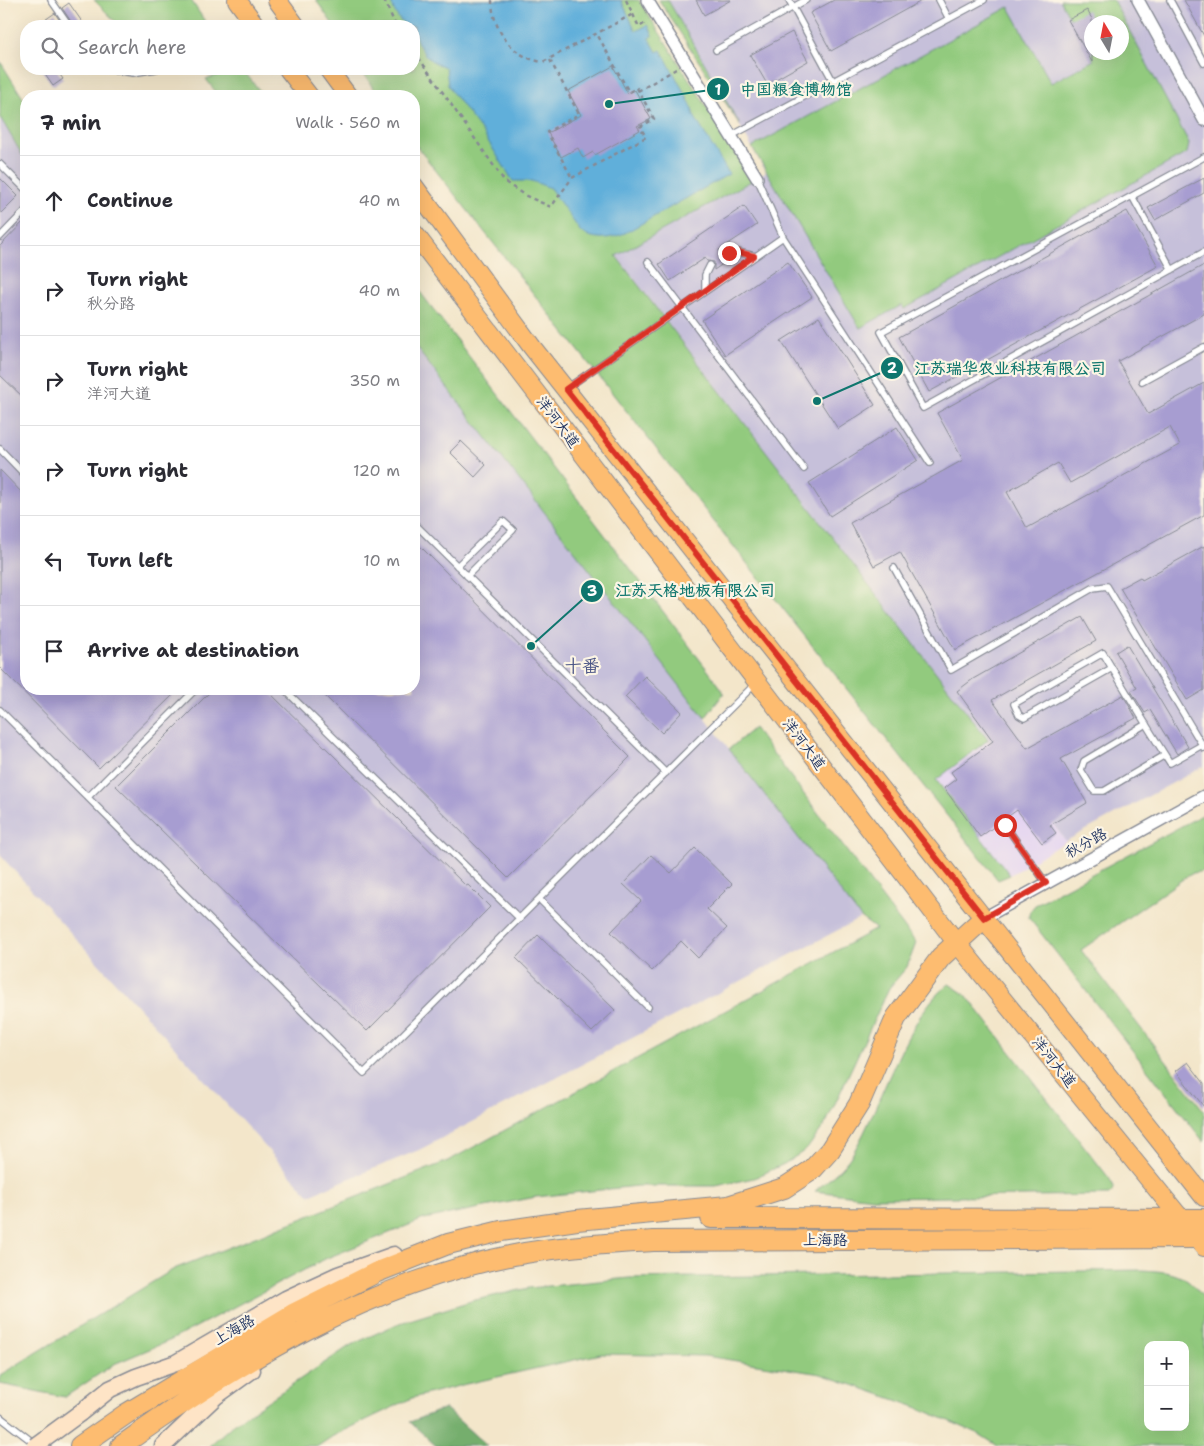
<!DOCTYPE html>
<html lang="en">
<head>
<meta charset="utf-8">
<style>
  body { margin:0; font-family:"Shantell Sans","LXGW WenKai TC",sans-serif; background:#f2f2f3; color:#2b2b33 }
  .controls { position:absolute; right:15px; bottom:15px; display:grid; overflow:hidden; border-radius:10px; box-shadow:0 5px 20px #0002 }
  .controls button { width:45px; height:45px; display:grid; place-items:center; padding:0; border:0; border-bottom:1px solid #e1e1e2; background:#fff; color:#2b2b33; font:25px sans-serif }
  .compass { position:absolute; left:1084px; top:15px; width:45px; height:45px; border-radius:50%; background:#fff; box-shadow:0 5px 20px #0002; rotate:350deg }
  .stop { position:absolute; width:15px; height:15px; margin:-11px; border:4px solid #d93025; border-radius:50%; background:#fff }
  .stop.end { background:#d93025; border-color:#fff; box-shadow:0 1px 5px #0008 }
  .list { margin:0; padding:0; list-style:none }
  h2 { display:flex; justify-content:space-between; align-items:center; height:65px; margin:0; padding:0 20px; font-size:21px }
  h2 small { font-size:16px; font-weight:400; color:#7c7c81 }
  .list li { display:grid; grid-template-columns:32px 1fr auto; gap:15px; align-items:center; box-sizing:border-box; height:90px; padding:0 20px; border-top:1px solid #e1e1e2 }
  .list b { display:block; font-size:19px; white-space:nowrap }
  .list p { margin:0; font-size:16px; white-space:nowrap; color:#7c7c81 }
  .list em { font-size:16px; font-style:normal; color:#7c7c81 }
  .icon { flex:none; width:28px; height:28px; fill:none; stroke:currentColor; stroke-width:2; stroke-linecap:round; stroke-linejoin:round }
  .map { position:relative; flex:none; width:1204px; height:1446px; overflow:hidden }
  .search { position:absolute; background:#fff; box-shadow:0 5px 20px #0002; left:20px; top:20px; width:400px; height:55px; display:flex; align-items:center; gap:12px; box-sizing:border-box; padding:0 18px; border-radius:20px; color:#7c7c81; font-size:19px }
  .panel { position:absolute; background:#fff; box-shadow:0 5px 20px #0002; left:20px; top:90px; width:400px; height:605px; border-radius:20px }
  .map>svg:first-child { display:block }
</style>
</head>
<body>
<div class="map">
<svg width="1204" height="1446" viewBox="0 0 1204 1446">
  <rect width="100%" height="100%" fill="#fcf5e5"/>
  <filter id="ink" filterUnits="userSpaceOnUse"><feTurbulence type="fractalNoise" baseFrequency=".02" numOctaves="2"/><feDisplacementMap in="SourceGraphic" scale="10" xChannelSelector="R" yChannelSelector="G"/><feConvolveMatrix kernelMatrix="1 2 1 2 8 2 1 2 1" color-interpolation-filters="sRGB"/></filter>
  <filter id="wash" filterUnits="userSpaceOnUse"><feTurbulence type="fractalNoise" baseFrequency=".0096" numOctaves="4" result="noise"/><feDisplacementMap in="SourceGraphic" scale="20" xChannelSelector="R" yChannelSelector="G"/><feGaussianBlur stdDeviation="1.12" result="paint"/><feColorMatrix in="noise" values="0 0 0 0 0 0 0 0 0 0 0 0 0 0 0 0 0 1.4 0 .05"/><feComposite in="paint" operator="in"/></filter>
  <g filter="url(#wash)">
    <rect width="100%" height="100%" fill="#f3e6ca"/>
    <path fill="#e3d3f2" d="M988 740 1066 841 1010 875 936 779Z"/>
    <path fill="#c6c0da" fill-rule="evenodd" d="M668 0H1204V766L1066 841 616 255 766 172ZM1092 22H1122V52H1092Z
      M0 117 24 158 26 159V689H414V345L861 918 419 1150 309 1195 0 855Z"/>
    <path fill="#92ca7e" stroke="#567c6e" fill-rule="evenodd" d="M94 0H191L208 26H120Z
      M316 0H639L753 180 616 256 988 740 936 780 1010 875 998 880 414 143V96H378L361 69H414V26H334Z
      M659 0H668L740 125Z
      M1060 0H1113L1187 139 1189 144 1187 153 904 309 902 305 860 328 752 147 1009 7 1051 83 1094 60ZM1092 22H1122V52H1092Z
      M0 61 26 103V159L24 158 0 117Z
      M238 69H242L264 96H219L206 79Z
      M414 284 719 685 724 693 705 718 414 345Z
      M754 728 916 943 907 967 889 988 826 1123 807 1149 784 1164 754 1178 716 1186H637L536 1197 424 1219 327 1258 171 1340 114 1364 65 1397 0 1384V1375L174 1269 448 1161 876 929 861 918 729 749Z
      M1204 814V871L1193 873 1183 879 1081 950 1204 1111V1142L1029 918 1030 911 1036 904Z
      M949 984 966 995 1109 1178 1113 1185V1191L1109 1195 873 1198 815 1191C828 1180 844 1168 853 1153 881 1107 907 1013 949 984Z
      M1142 1270C1174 1272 1184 1273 1204 1298V1446H998L979 1434 916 1407 821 1374 705 1356 601 1354 466 1384 412 1398 333 1436 318 1446H209L235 1423 351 1345 397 1324 471 1301 529 1288 629 1278ZM1148 1345H1185V1427H1148Z"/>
    <path fill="#75ae6d" stroke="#486e66" d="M445 1408 487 1446H436L410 1422Z"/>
    <path fill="#60afda" stroke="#3e6f9c" d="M390 0H621L636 31 648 25 653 35 649 38 657 52 661 50 691 105 694 116 729 174 625 233C609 239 596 241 581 232L550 188 532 181H513L483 133 452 92 448 85 446 68C443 65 439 65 435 63 423 56 414 40 414 26 399 26 395 12 390 0Z"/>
    <g id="blocks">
      <path fill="#a79dd1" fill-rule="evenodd" d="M696 0H731L704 15Z
        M834 0H923L831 51 810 13Z
        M1184 0H1204V36Z
        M69 3 85 26H74L62 8Z
        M1087 10 1092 19V62L1068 20Z
        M55 13 63 26H36Z
        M792 32 808 61 767 84 750 55Z
        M613 66 628 94 635 90 651 119 637 126 640 130 595 155 593 152 583 158 578 148 561 157 548 133 581 115 568 91Z
        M41 69H56L63 79 53 86Z
        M0 178 18 196 0 214Z
        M1204 178V193L1155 220 1148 208Z
        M744 206 757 225 719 250 720 259 727 261 714 270V262L707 261 705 258 670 281 659 264Z
        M1127 211 1158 266 929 392 899 337Z
        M26 219V400L0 375V246Z
        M788 262 812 297 725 355 702 320Z
        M1204 265V314L1118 361 1148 414 1204 383V515L955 650 900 552 874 566 850 523 963 460 937 413ZM1170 427 1180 445 1027 528 1007 492 1058 463 1070 483Z
        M819 317 875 405 838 429 781 341Z
        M897 427 918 460 830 516 809 483Z
        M461 441 486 465 475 477 450 452Z
        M0 470 26 497V689H179L99 768 0 668Z
        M414 540 630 757 508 878 318 689H414Z
        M1204 546V690L1187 700 1120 588 1140 577 1142 580Z
        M1082 617 1096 641 992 700 1027 748 1123 695 1136 718 1061 759 1087 803 1050 825 1056 833 1042 843 1017 810 980 837 944 788 956 779 951 772 993 741 957 691 973 679Z
        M1127 645 1188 747 1177 754 1150 710 1145 713 1131 691 1137 688 1116 652Z
        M645 676 682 712 662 733 625 697Z
        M213 689H266L466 886 468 885 490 907 367 1031 116 786Z
        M695 848 732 884 707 909 727 928 698 958 681 941 652 971 611 932 641 901 623 884 651 855 671 873Z
        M538 935 615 1010 592 1032 516 958Z
        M1188 1062 1204 1083V1107L1176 1071Z"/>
    </g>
  </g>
  <g filter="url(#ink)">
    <use href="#blocks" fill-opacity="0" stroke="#878a94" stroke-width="1"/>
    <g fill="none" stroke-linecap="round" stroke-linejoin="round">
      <g stroke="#878a94" stroke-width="8">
        <path id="lane" d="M51 0 69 26
          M789 0 833 81
          M939 0 949 19
          M1170 0 1204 63
          M716 50 806 0
          M107 69 133 73 156 69
          M731 136 984 0
          M1204 157 881 332 923 408 1204 252
          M0 164 26 190
          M757 178 783 237 930 463
          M1132 196 1172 270
          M0 237 26 210
          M724 256 738 252 755 256
          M648 262 804 469
          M705 291V275L710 265
          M1142 381 1204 347
          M567 388 783 237
          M0 449 26 476
          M414 523 666 773
          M457 566 503 521 513 530 467 576
          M894 568 951 670 1093 588 1107 586 1204 748
          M1112 668 1024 718 1019 715 1014 704 1103 653C1125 690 1147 727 1170 763L1202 745
          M284 689 520 919
          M0 710 364 1073 755 684
          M1146 724 1084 761 1081 770 1094 791H1104L1165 755
          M88 797 196 689
          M1005 825 1046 883
          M539 899 648 1007
          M0 1417 34 1443"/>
      </g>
      <g stroke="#878a94" stroke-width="14">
        <path id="street" d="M647 0 757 178
          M1138 0 1204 120
          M984 918 1204 796"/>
      </g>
      <g stroke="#878a94" stroke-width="19">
        <path id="secondary" d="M80 1413 110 1389 136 1377 176 1363 286 1299 338 1275 394 1255
          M163 1446 216 1396 252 1370"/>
      </g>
      <g stroke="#878a94" stroke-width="20">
        <path id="primary" d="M237 0 256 26
          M277 0 296 26
          M288 69 309 96
          M328 69 348 96
          M414 186 532 347 1204 1197
          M414 233 956 942 1204 1247"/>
      </g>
      <g stroke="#878a94" stroke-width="22">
        <path id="highway" d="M711 1218 1204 1219
          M80 1446 126 1414 293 1314 377 1272 448 1244 501 1231 577 1220 728 1206 784 1188 812 1170 830 1150 859 1104 896 1018 941 957 984 918
          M121 1446C239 1361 369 1283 514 1255 560 1246 606 1244 653 1241L1197 1238 1204 1233"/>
      </g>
      <path stroke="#878a94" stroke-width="2.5" stroke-dasharray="4 4" stroke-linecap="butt" d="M384 0 396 26
        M626 0 639 27 647 22
        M414 51 505 182 524 195 551 207 572 178 646 137 640 127 654 119 637 88 629 92 597 34
        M550 60 579 114 547 132 572 178
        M638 91 676 69"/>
      <use href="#lane" stroke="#fff" stroke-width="5.5"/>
      <use href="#street" stroke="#fff" stroke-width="11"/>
      <use href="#secondary" stroke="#fee4c6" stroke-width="16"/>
      <use href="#primary" stroke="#fdbc70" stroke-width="18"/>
      <use href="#highway" stroke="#fdbc70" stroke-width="20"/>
      <g stroke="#878a94" stroke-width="19" stroke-linecap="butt">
        <path id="secondary-bridge" d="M35 1446 80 1413"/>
      </g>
      <path stroke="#878a94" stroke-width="2.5" stroke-dasharray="4 4" stroke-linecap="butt" d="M492 0C492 30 513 58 543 62L635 13"/>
      <use href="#secondary-bridge" stroke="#fee4c6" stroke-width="16"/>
    </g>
  </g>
  <g fill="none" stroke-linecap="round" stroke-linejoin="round" filter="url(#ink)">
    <path stroke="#d93025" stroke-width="6" d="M729 253 738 252 754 256 566 389 984 918 1046 883 1005 825"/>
  </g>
  <g text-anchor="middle" stroke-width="4.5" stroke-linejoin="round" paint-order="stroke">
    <g font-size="15" fill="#1b2f5e" stroke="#fcf5e5">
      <text transform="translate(558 422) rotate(53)" y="5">洋河大道</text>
      <text transform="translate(804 744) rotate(53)" y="5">洋河大道</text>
      <text transform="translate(1086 843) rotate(-29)" y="5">秋分路</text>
      <text transform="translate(1054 1062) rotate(51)" y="5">洋河大道</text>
      <text x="825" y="1245">上海路</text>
      <text transform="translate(234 1330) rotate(-30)" y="5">上海路</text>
    </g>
    <g font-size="18" fill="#4c5686" stroke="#fcf5e5">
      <text x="582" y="672">十番</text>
    </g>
  </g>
  <path fill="none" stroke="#0f766e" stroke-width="2" d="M609 104L718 89M817 401L892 368M531 646L592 591"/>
  <g fill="#0f766e" stroke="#fcf5e5" stroke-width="2">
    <circle cx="609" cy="104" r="5"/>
    <circle cx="817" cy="401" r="5"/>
    <circle cx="531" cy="646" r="5"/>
    <circle cx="718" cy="89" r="12"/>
    <circle cx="892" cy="368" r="12"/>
    <circle cx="592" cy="591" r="12"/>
  </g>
  <g font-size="15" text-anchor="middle" font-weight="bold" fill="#fff">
    <text x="718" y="95">1</text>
    <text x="892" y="373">2</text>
    <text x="592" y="596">3</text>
  </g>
  <g font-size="16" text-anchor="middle" font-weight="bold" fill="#0f766e" stroke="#fcf5e5" stroke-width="4.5" stroke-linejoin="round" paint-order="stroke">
    <text x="796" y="95">中国粮食博物馆</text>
    <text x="1010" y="374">江苏瑞华农业科技有限公司</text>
    <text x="695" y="596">江苏天格地板有限公司</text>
  </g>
</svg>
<div class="controls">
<button>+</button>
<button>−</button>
</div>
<svg class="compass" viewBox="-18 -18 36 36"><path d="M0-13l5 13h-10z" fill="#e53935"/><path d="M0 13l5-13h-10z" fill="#7c7c81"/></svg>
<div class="stop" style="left:1005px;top:825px"></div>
<div class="stop end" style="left:729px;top:253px"></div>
<div class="search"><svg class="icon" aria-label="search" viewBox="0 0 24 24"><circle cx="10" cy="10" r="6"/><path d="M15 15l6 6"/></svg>Search here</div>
<section class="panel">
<h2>7 min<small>Walk · 560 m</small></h2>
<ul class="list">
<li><svg class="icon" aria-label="ahead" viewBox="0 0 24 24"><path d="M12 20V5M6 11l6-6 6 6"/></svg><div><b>Continue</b></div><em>40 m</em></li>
<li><svg class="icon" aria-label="right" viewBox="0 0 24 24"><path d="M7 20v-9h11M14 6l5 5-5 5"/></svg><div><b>Turn right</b><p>秋分路</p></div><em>40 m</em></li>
<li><svg class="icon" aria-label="right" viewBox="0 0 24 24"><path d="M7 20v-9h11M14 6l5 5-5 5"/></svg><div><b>Turn right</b><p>洋河大道</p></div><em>350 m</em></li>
<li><svg class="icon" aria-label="right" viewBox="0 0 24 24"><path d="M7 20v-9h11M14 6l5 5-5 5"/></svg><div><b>Turn right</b></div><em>120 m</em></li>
<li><svg class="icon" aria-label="left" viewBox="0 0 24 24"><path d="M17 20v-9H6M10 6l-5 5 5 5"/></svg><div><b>Turn left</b></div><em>10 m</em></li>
<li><svg class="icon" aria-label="arrive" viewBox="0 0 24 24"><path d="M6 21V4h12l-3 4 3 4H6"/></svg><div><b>Arrive at destination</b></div></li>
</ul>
</section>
</div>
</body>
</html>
